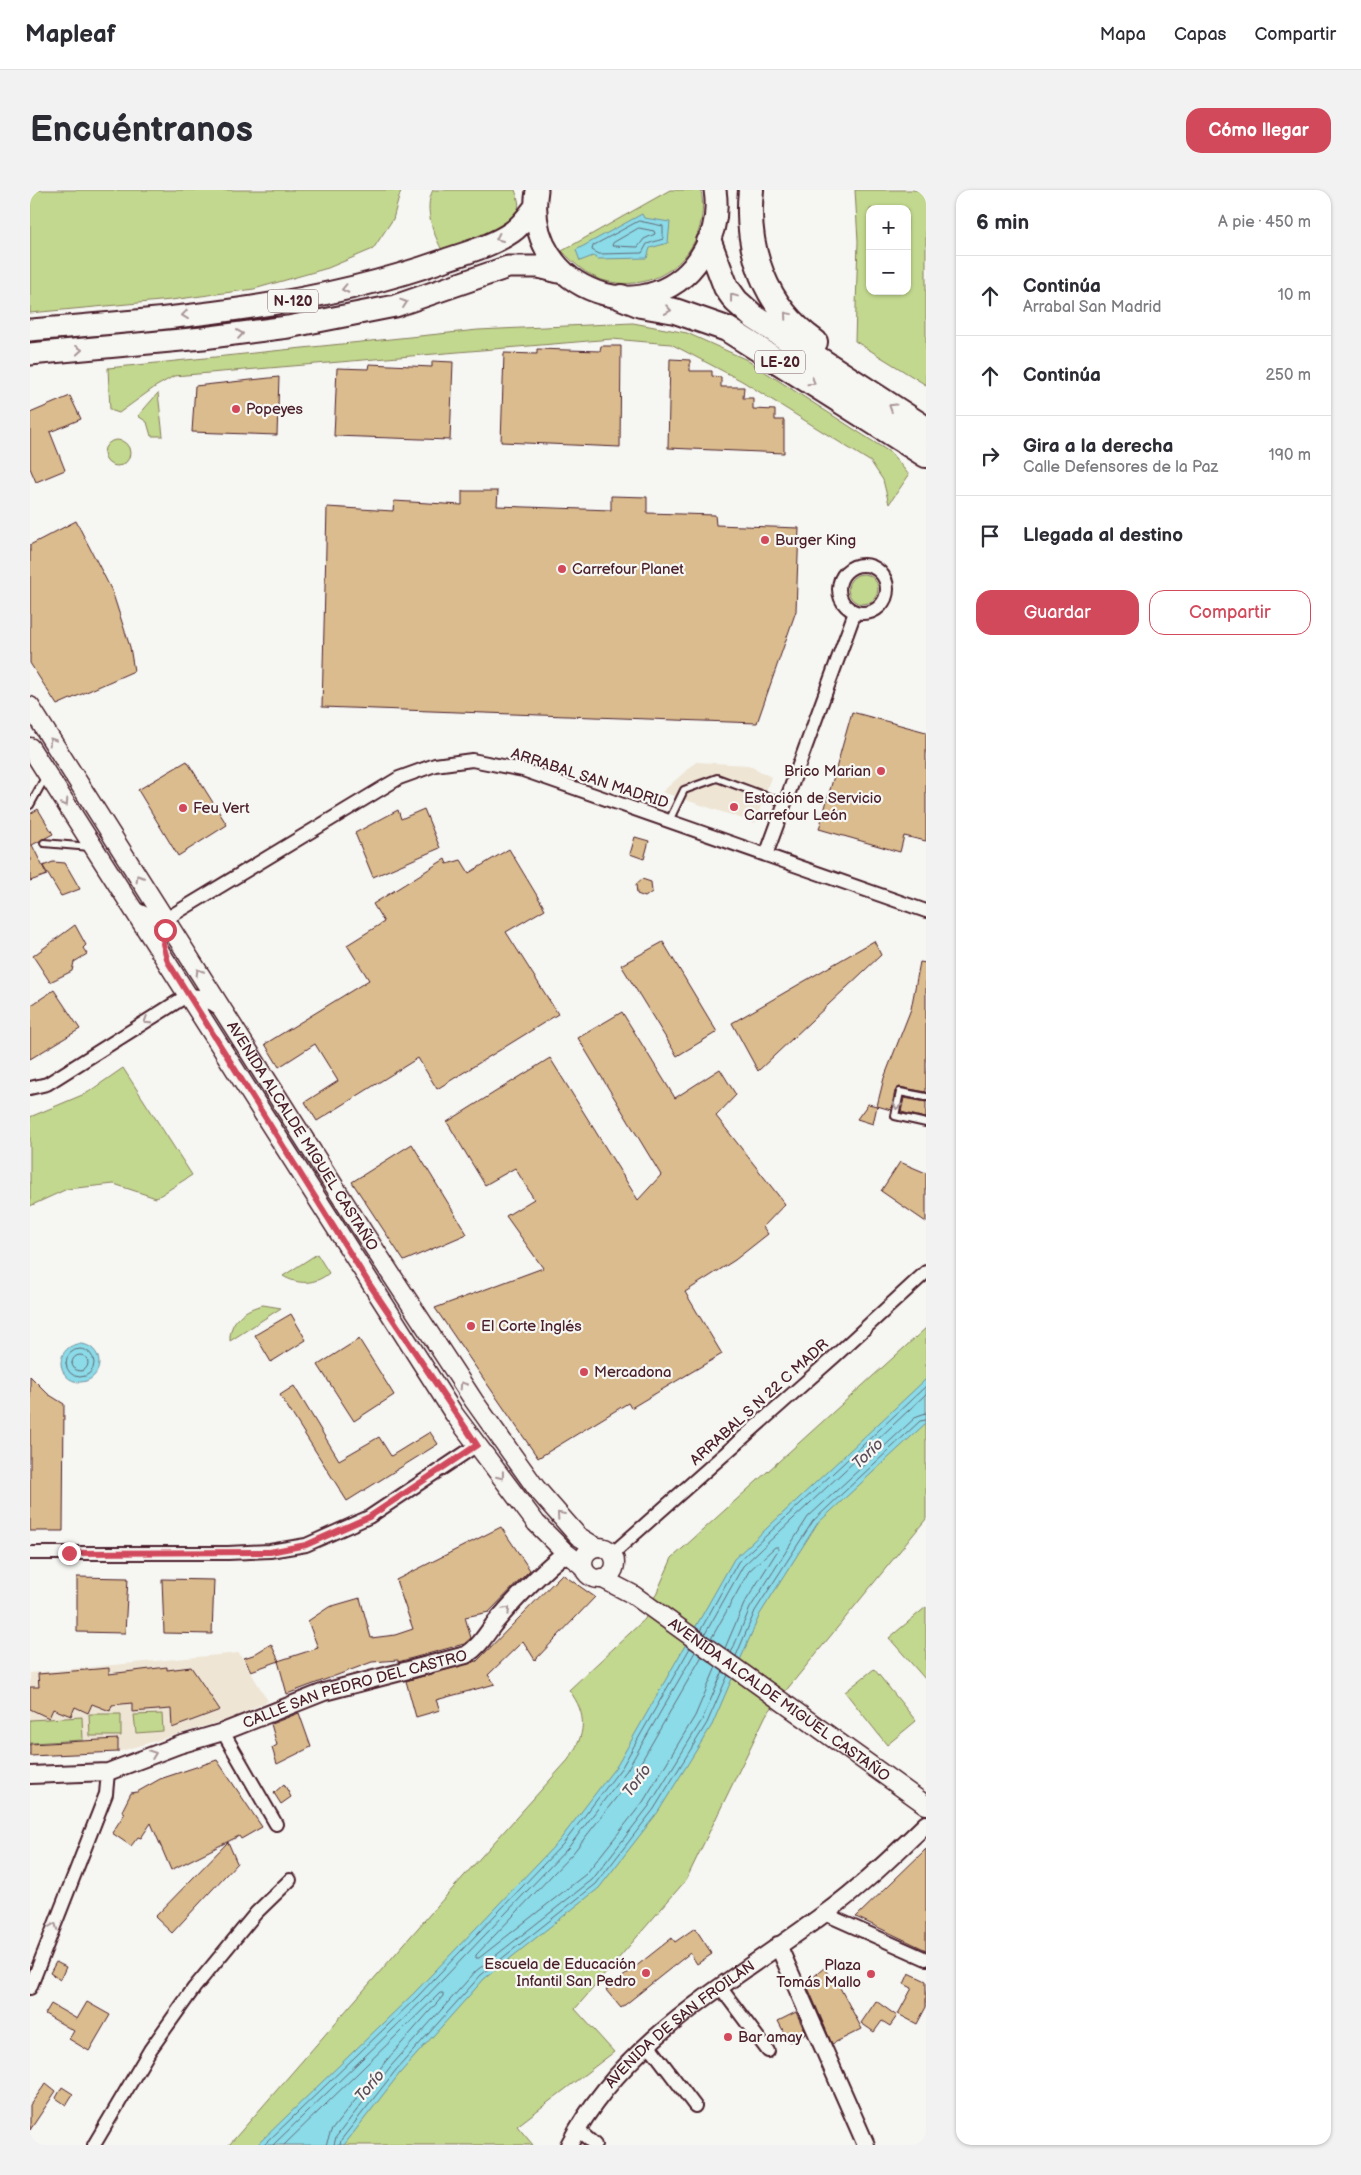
<!DOCTYPE html>
<html lang="es">
<head>
<meta charset="utf-8">
<style>
  body { margin:0; font-family:"Balsamiq Sans",sans-serif; background:#f2f2f3; color:#2b2b33 }
  .controls { position:absolute; right:15px; top:15px; display:grid; overflow:hidden; border-radius:10px; box-shadow:0 1px 4px #0004 }
  .controls button { width:45px; height:45px; display:grid; place-items:center; padding:0; border:0; border-bottom:1px solid #e1e1e2; background:#fff; color:#2b2b33; font:25px sans-serif }
  .stop { position:absolute; width:15px; height:15px; margin:-11px; border:4px solid #d1495b; border-radius:50%; background:#fff }
  .stop.end { background:#d1495b; border-color:#fff; box-shadow:0 1px 5px #0008 }
  .list { margin:0; padding:0; list-style:none }
  h2 { display:flex; justify-content:space-between; align-items:center; height:65px; margin:0; padding:0 20px; font-size:21px }
  h2 small { font-size:16px; font-weight:400; color:#7c7c81 }
  .list li { display:grid; grid-template-columns:32px 1fr auto; gap:15px; align-items:center; box-sizing:border-box; height:80px; padding:0 20px; border-top:1px solid #e1e1e2 }
  .list b { display:block; font-size:19px; white-space:nowrap }
  .list p { margin:0; font-size:16px; white-space:nowrap; color:#7c7c81 }
  .list em { font-size:16px; font-style:normal; color:#7c7c81 }
  .actions { display:flex; gap:10px; padding:15px 20px }
  .actions a { flex:1; padding:11px 0; border:1px solid #d1495b; border-radius:15px; text-align:center; font-size:18px; color:#d1495b }
  .actions .main { background:#d1495b; color:#fff }
  .icon { flex:none; width:28px; height:28px; fill:none; stroke:currentColor; stroke-width:2; stroke-linecap:round; stroke-linejoin:round }
  .map { position:relative; flex:none; width:896px; height:1955px; overflow:hidden; border-radius:15px }
  header { display:flex; align-items:center; gap:30px; box-sizing:border-box; height:70px; padding:0 25px; background:#fff; border-bottom:1px solid #e1e1e2 }
  header strong { font-size:24px }
  nav { display:flex; gap:28px; margin-inline-start:auto; font-size:18px }
  .intro { display:flex; align-items:center; justify-content:space-between; box-sizing:border-box; height:120px; padding:0 30px }
  h1 { margin:0; font-size:35px }
  .button { padding:12px 22px; border-radius:15px; background:#d1495b; color:#fff; font-size:18px; font-weight:700 }
  main { display:flex; gap:30px; padding:0 30px }
  aside { flex:1; background:#fff; border-radius:15px; box-shadow:0 1px 4px #0004 }
  .map>svg:first-child { display:block }
</style>
</head>
<body>
<header>
<strong>Mapleaf</strong>
<nav><a>Mapa</a><a>Capas</a><a>Compartir</a></nav>
</header>
<div class="intro"><h1>Encuéntranos</h1><a class="button">Cómo llegar</a></div>
<main>
<div class="map">
<svg width="896" height="1955" viewBox="0 0 896 1955">
  <rect width="100%" height="100%" fill="#f6f6f2"/>
  <filter id="ink" filterUnits="userSpaceOnUse"><feTurbulence type="fractalNoise" baseFrequency=".02" numOctaves="2"/><feDisplacementMap in="SourceGraphic" scale="10" xChannelSelector="R" yChannelSelector="G"/><feConvolveMatrix kernelMatrix="1 2 1 2 8 2 1 2 1" color-interpolation-filters="sRGB"/></filter>
  <g filter="url(#ink)">
    <path fill="#eee5d4" d="M666 572 718 575 741 587 725 633 632 602Z
      M209 1463 238 1511 200 1529 91 1561 0 1566V1483Z"/>
    <path fill="#c2d88e" stroke="#867c5c" fill-rule="evenodd" d="M0 0H371L363 29 343 59 298 78 224 99 141 110 0 123Z
      M403 0H485C487 6 490 13 488 19 480 42 433 54 413 62 404 45 393 19 403 0Z
      M640 0H671C682 59 631 107 572 90 556 85 544 73 532 61Z
      M825 0H896V195L825 151 828 51ZM840 19H877V101H840Z
      M603 133 657 143 715 169 861 263 879 285 859 314 853 290 841 272 712 191 641 154 582 149 144 186 125 197 89 223 80 220 78 178 448 140Z
      M128 203 133 246H121L117 232 108 226Z
      M74 263a13 13 0 1 1 26 0a13 13 0 1 1-26 0Z
      M818 399a15 15 0 1 1 30 0a15 15 0 1 1-30 0Z
      M93 878 162 985 126 1008 84 994 37 999 0 1016V927L57 903Z
      M287 1064 299 1083C285 1095 268 1095 253 1086Z
      M233 1115 251 1118 200 1151C199 1130 215 1119 233 1115Z
      M896 1138V1329L736 1525 656 1690 545 1819 584 1862 487 1936 503 1955H199L408 1715 538 1570C556 1545 558 1525 539 1500L615 1429 642 1368Z
      M896 1417V1490L859 1448Z
      M844 1479 886 1531 857 1555 815 1502Z
      M59 1524H91V1546H60Z
      M132 1524 133 1541 106 1543 104 1525Z
      M52 1527 53 1550 0 1553V1530Z"/>
    <path fill="#8bdbe8" stroke="#71909c" d="M612 24 614 28 640 32 638 53 620 58 617 68 568 69 563 66 550 71 546 60Z
      M31 1173a19 19 0 1 1 38 0a19 19 0 1 1-38 0Z
      M896 1189V1233L787 1334 730 1424 682 1535 628 1622 569 1698 454 1789 370 1883 314 1955H227L384 1803 529 1651 588 1574 704 1369Z"/>
    <g fill="none" stroke-linecap="round" stroke-linejoin="round">
      <path stroke="#646a77" stroke-width="1" d="M609 31 633 36V49L617 54 612 63 569 64 562 60 563 56Z
        M609 38 624 41 625 44 614 49 608 57 582 56 583 53Z
        M36 1173a14 14 0 1 1 28 0a14 14 0 1 1-28 0Z
        M42 1173a8 8 0 1 1 16 0a8 8 0 1 1-16 0Z
        M670 1441 708 1372 896 1196
        M675 1444 713 1376 896 1204
        M681 1449 719 1381 745 1357H748V1360L714 1414 695 1458
        M701 1463 720 1418 778 1327 887 1226 896 1223
        M672 1466 603 1586 543 1663 446 1765V1768H449L556 1684 613 1612 665 1526 686 1477
        M706 1466 725 1421 783 1331 890 1231 896 1230
        M234 1955 387 1807 533 1654 592 1577 660 1458
        M243 1955 392 1811 538 1658 597 1580 665 1462
        M254 1955 410 1803H413V1806L356 1871 301 1941 296 1955
        M304 1955 306 1947 361 1876 446 1781 562 1690 619 1616 672 1530 693 1481
        M310 1955 311 1950 366 1880 451 1785 566 1694 624 1619 677 1533 698 1485"/>
    </g>
    <path fill="#dabc8e" stroke="#4a1f2b" d="M571 156H591L590 257 471 252 474 163 507 164V159L570 161Z
      M640 169 660 170V181H682V186L691 187V197H714L713 208H723V219L745 220V230H754V263L638 258Z
      M402 171 423 172 420 250 304 246 307 178 338 179 339 174 402 177Z
      M249 187 247 245 162 242 165 196Z
      M40 206 51 229 20 242 35 280 6 292 0 278V223Z
      M432 301H468L467 316 581 320V306L617 307V323L685 325 686 335 769 338 766 421 727 533 292 517 297 317 363 321 364 311 432 315Z
      M46 331 82 401 100 457 104 481 27 515 0 473V355Z
      M822 522 896 542V651L874 646 870 662 789 639Z
      M157 571 197 635 148 666 108 600Z
      M8 619 23 644 2 655 17 685 0 691V624Z
      M394 619 410 658 343 687 325 643 368 620 371 629Z
      M605 647 619 651 614 669 600 664Z
      M479 659 515 719 476 742 528 824 407 899 388 868 287 931 275 912 308 891 285 854 249 877 235 854 339 790 317 755 354 732 343 714 415 669 417 674 431 670 439 683Z
      M23 672 35 673 50 699 31 706 13 676Z
      M612 689 621 692 622 702 615 707 607 704 606 694Z
      M45 735 56 755 53 758 57 764 44 772 42 781 20 792 3 766Z
      M844 751 851 765 728 881 702 833Z
      M633 752 687 842 647 866 591 775Z
      M890 772 896 773V902L869 897 865 901 861 920 847 916 854 888 881 819Z
      M24 800 50 839 0 869V816Z
      M592 822 645 908 690 879 706 905 686 926 755 1014 733 1037 738 1044 705 1070 655 1102 692 1164 601 1218 598 1213 508 1268 405 1118 513 1078 476 1026 504 1009 485 978 455 995 417 932 520 868 608 1010 631 985 548 848Z
      M874 908 896 912V928L871 922Z
      M838 914 847 916 843 934 827 929Z
      M382 954 437 1044 374 1071 322 992Z
      M870 972 896 983V1032L851 1001Z
      M261 1124 276 1150 241 1172 225 1145Z
      M329 1149 364 1205 324 1231 288 1175Z
      M0 1186 18 1204 34 1214 33 1341H0Z
      M264 1196 309 1270 349 1247 361 1266 400 1242 408 1254 317 1311 250 1205Z
      M471 1337 500 1380 459 1422 435 1427 441 1448 434 1454 368 1472V1470L342 1472 257 1504 248 1471 288 1458 278 1431 299 1417 330 1408 341 1448 365 1445 383 1439 366 1390Z
      M532 1384 565 1407 505 1470 493 1451 458 1485 465 1494 406 1510 410 1520 386 1527 376 1491 447 1471Z
      M47 1387 98 1388 95 1443 47 1442Z
      M132 1389 184 1390 182 1444 134 1443Z
      M241 1454 249 1471 221 1481 214 1468 223 1465Z
      M137 1477V1480L161 1477 190 1520 142 1538 141 1519 102 1522V1513L82 1515 80 1521 62 1514 58 1523 45 1517 41 1526 23 1519 19 1528 0 1519V1497H9L8 1484 79 1478V1484Z
      M269 1523 281 1557 247 1574 242 1558 247 1555 241 1534Z
      M88 1549V1562L0 1566V1554Z
      M187 1570 232 1637 211 1649 209 1646 141 1680 121 1633 111 1648 108 1647 101 1656 82 1643 95 1623 92 1621 101 1603 107 1602 130 1589Z
      M254 1594 261 1607 251 1614 244 1603Z
      M198 1652 207 1673 142 1743 125 1727Z
      M896 1659V1760L826 1727Z
      M665 1738 682 1764 667 1774 660 1763 591 1818 576 1800 642 1748 645 1752Z
      M26 1772 36 1777 30 1790 20 1783Z
      M794 1778 806 1796 808 1794 832 1839 802 1854 776 1793Z
      M879 1783 896 1791V1817L887 1834 868 1824 882 1798 874 1794Z
      M846 1811 867 1826 860 1836 852 1831 844 1842 831 1833Z
      M57 1812 80 1825 59 1861 39 1849 44 1841 15 1824 21 1814 47 1829Z
      M766 1822 776 1844 759 1852 748 1831Z
      M16 1893 26 1901 0 1940V1915Z
      M32 1897 43 1904 36 1915 26 1908Z"/>
    <g fill="none" stroke-linecap="round" stroke-linejoin="round">
      <g stroke="#4a1f2b" stroke-width="10">
        <path id="service" d="M0 615 16 586
          M639 631 654 600 687 588 755 613
          M14 653 60 657
          M896 907 870 902 865 926 896 933"/>
      </g>
      <g stroke="#4a1f2b" stroke-width="16">
        <path id="minor" d="M809 399a24 24 0 1 1 48 0a24 24 0 1 1-48 0Z
          M736 665 825 422
          M104 718 127 729H136
          M136 729 369 588 405 575 442 570 493 580 896 721
          M0 898 17 894 158 805 169 806 190 819
          M0 1363H198L240 1361 276 1355 339 1327 447 1255
          M582 1364 805 1166 896 1082
          M193 1542 246 1634
          M795 1724 896 1769
          M690 1797 738 1861
          M0 1798 76 1604 78 1582
          M618 1854 665 1916
          M547 1939 565 1955
          M64 1955 120 1860 164 1798 226 1723 260 1690"/>
      </g>
      <g stroke="#4a1f2b" stroke-width="20">
        <g id="tertiary">
          <path id="s1" d="M0 1585 78 1582 149 1555 193 1542 294 1502 436 1465C449 1457 455 1446 464 1434 479 1416 517 1375 536 1363"/>
          <path d="M748 1755 836 1955"/>
          <path id="s2" d="M539 1955C593 1849 702 1792 794 1724 830 1698 864 1665 896 1634"/>
        </g>
      </g>
      <g stroke="#4a1f2b" stroke-width="21">
        <g id="secondary">
          <path id="s3" d="M0 516 334 1043 444 1211 506 1298 548 1346 566 1357"/>
          <path d="M0 557 424 1224 506 1333 536 1363 553 1376"/>
          <circle cx="569" cy="1373" r="16"/>
          <path id="s4" d="M571 1388 602 1404 896 1615"/>
        </g>
      </g>
      <g stroke="#4a1f2b" stroke-width="25">
        <path id="trunk" d="M507 0C491 103 627 149 675 59 685 41 688 20 685 0
          M0 140C139 129 280 118 412 71 435 63 462 56 482 42 492 35 498 26 505 17
          M0 164 173 148 258 137 365 116 478 77H509L533 83"/>
      </g>
      <g stroke="#4a1f2b" stroke-width="28">
        <path id="motorway" d="M721 0C715 59 735 117 785 152
          M679 52 696 97 706 111 724 127 896 239
          M591 107 611 115 645 121 697 139 896 265"/>
      </g>
      <use href="#service" stroke="#f6f6f2" stroke-width="6"/>
      <use href="#minor" stroke="#f6f6f2" stroke-width="12"/>
      <use href="#tertiary" stroke="#f6f6f2" stroke-width="16"/>
      <use href="#secondary" stroke="#f6f6f2" stroke-width="18"/>
      <use href="#trunk" stroke="#f6f6f2" stroke-width="21"/>
      <use href="#motorway" stroke="#f6f6f2" stroke-width="24"/>
    </g>
    <defs><path id="oneway-chevron" d="M-2-3.5L2.5 0L-2 3.5" fill="none" stroke-width="1.6" stroke-linecap="round" stroke-linejoin="round" transform="scale(1.25)"/></defs>
    <g stroke="#a99598">
      <use href="#oneway-chevron" transform="translate(469 48) rotate(155)"/>
      <use href="#oneway-chevron" transform="translate(315 99) rotate(168)"/>
      <use href="#oneway-chevron" transform="translate(703 107) rotate(-127)"/>
      <use href="#oneway-chevron" transform="translate(374 113) rotate(-19)"/>
      <use href="#oneway-chevron" transform="translate(638 120) rotate(9)"/>
      <use href="#oneway-chevron" transform="translate(155 125) rotate(173)"/>
      <use href="#oneway-chevron" transform="translate(757 125) rotate(-130)"/>
      <use href="#oneway-chevron" transform="translate(210 144) rotate(-8)"/>
      <use href="#oneway-chevron" transform="translate(49 160) rotate(-5)"/>
      <use href="#oneway-chevron" transform="translate(782 192) rotate(33)"/>
      <use href="#oneway-chevron" transform="translate(862 217) rotate(-148)"/>
      <use href="#oneway-chevron" transform="translate(22 551) rotate(-123)"/>
      <use href="#oneway-chevron" transform="translate(35 613) rotate(57)"/>
      <use href="#oneway-chevron" transform="translate(109 688) rotate(-122)"/>
      <use href="#oneway-chevron" transform="translate(169 782) rotate(-122)"/>
      <use href="#oneway-chevron" transform="translate(117 831) rotate(147)"/>
      <use href="#oneway-chevron" transform="translate(867 916) rotate(102)"/>
      <use href="#oneway-chevron" transform="translate(433 1195) rotate(-123)"/>
      <use href="#oneway-chevron" transform="translate(471 1286) rotate(52)"/>
      <use href="#oneway-chevron" transform="translate(530 1325) rotate(-131)"/>
      <use href="#oneway-chevron" transform="translate(477 1420) rotate(-46)"/>
      <use href="#oneway-chevron" transform="translate(123 1564) rotate(-21)"/>
      <use href="#oneway-chevron" transform="translate(24 1736) rotate(-69)"/>
    </g>
  </g>
  <g fill="none" stroke-linecap="round" stroke-linejoin="round" filter="url(#ink)">
    <path stroke="#d1495b" stroke-width="6" d="M39 1363 240 1362 276 1355 339 1327 447 1255 340 1095 138 772 133 754 135 740"/>
  </g>
  <g fill="#d1495b" stroke="#f6f6f2" stroke-width="2">
    <circle cx="206" cy="219" r="5"/>
    <circle cx="735" cy="350" r="5"/>
    <circle cx="532" cy="379" r="5"/>
    <circle cx="851" cy="581" r="5"/>
    <circle cx="704" cy="617" r="5"/>
    <circle cx="153" cy="618" r="5"/>
    <circle cx="441" cy="1136" r="5"/>
    <circle cx="554" cy="1182" r="5"/>
    <circle cx="616" cy="1783" r="5"/>
    <circle cx="841" cy="1784" r="5"/>
    <circle cx="698" cy="1847" r="5"/>
  </g>
  <g text-anchor="middle" stroke-width="4.5" stroke-linejoin="round" paint-order="stroke">
    <g fill="#f6f6f2" stroke="#7e6067" stroke-width="1">
      <rect x="238" y="99.5" width="50" height="23" rx="4"/>
      <rect x="725" y="160.5" width="50" height="23" rx="4"/>
    </g>
    <g font-size="14" font-weight="bold" fill="#4a1f2b">
      <text x="263" y="116">N-120</text>
      <text x="750" y="177">LE-20</text>
    </g>
    <g font-size="15" fill="#4a1f2b" stroke="#f6f6f2" text-anchor="start">
      <text x="216" y="224">Popeyes</text>
      <text x="745" y="355">Burger King</text>
      <text x="542" y="384">Carrefour Planet</text>
      <text x="841" y="586" text-anchor="end">Brico Marian</text>
      <text x="714" y="613">Estación de Servicio<tspan x="714" dy="17">Carrefour León</tspan></text>
      <text x="163" y="623">Feu Vert</text>
      <text x="451" y="1141">El Corte Inglés</text>
      <text x="564" y="1187">Mercadona</text>
      <text x="606" y="1779" text-anchor="end">Escuela de Educación<tspan x="606" dy="17">Infantil San Pedro</tspan></text>
      <text x="831" y="1780" text-anchor="end">Plaza<tspan x="831" dy="17">Tomás Mallo</tspan></text>
      <text x="708" y="1852">Bar amay</text>
    </g>
    <g font-size="15" fill="#4a1f2b" stroke="#f6f6f2">
      <text transform="translate(560 588) rotate(18)" y="5">ARRABAL SAN MADRID</text>
      <text dy="5" stroke="none"><textPath href="#s3" startOffset="509">AVENIDA ALCALDE MIGUEL CASTAÑO</textPath></text>
      <text transform="translate(729 1212) rotate(-42)" y="5">ARRABAL S N 22 C MADR</text>
      <text dy="5" stroke="none"><textPath href="#s1" startOffset="339">CALLE SAN PEDRO DEL CASTRO</textPath></text>
      <text dy="5" stroke="none"><textPath href="#s4" startOffset="216">AVENIDA ALCALDE MIGUEL CASTAÑO</textPath></text>
      <text dy="5" stroke="none"><textPath href="#s2" startOffset="166">AVENIDA DE SAN FROILÁN</textPath></text>
    </g>
    <g font-size="16" font-style="italic" fill="#5a4e5a" stroke="#f6f6f2">
      <text transform="translate(837 1263) rotate(-43)" y="6">Torío</text>
      <text transform="translate(606 1590) rotate(-53)" y="6">Torío</text>
      <text transform="translate(339 1895) rotate(-49)" y="6">Torío</text>
    </g>
  </g>
</svg>
<div class="controls">
<button>+</button>
<button>−</button>
</div>
<div class="stop" style="left:135px;top:740px"></div>
<div class="stop end" style="left:39px;top:1363px"></div>
</div>
<aside>
<h2>6 min<small>A pie · 450 m</small></h2>
<ul class="list">
<li><svg class="icon" aria-label="ahead" viewBox="0 0 24 24"><path d="M12 20V5M6 11l6-6 6 6"/></svg><div><b>Continúa</b><p>Arrabal San Madrid</p></div><em>10 m</em></li>
<li><svg class="icon" aria-label="ahead" viewBox="0 0 24 24"><path d="M12 20V5M6 11l6-6 6 6"/></svg><div><b>Continúa</b></div><em>250 m</em></li>
<li><svg class="icon" aria-label="right" viewBox="0 0 24 24"><path d="M7 20v-9h11M14 6l5 5-5 5"/></svg><div><b>Gira a la derecha</b><p>Calle Defensores de la Paz</p></div><em>190 m</em></li>
<li><svg class="icon" aria-label="arrive" viewBox="0 0 24 24"><path d="M6 21V4h12l-3 4 3 4H6"/></svg><div><b>Llegada al destino</b></div></li>
</ul>
<div class="actions"><a class="main">Guardar</a><a>Compartir</a></div>
</aside>
</main>
</body>
</html>
